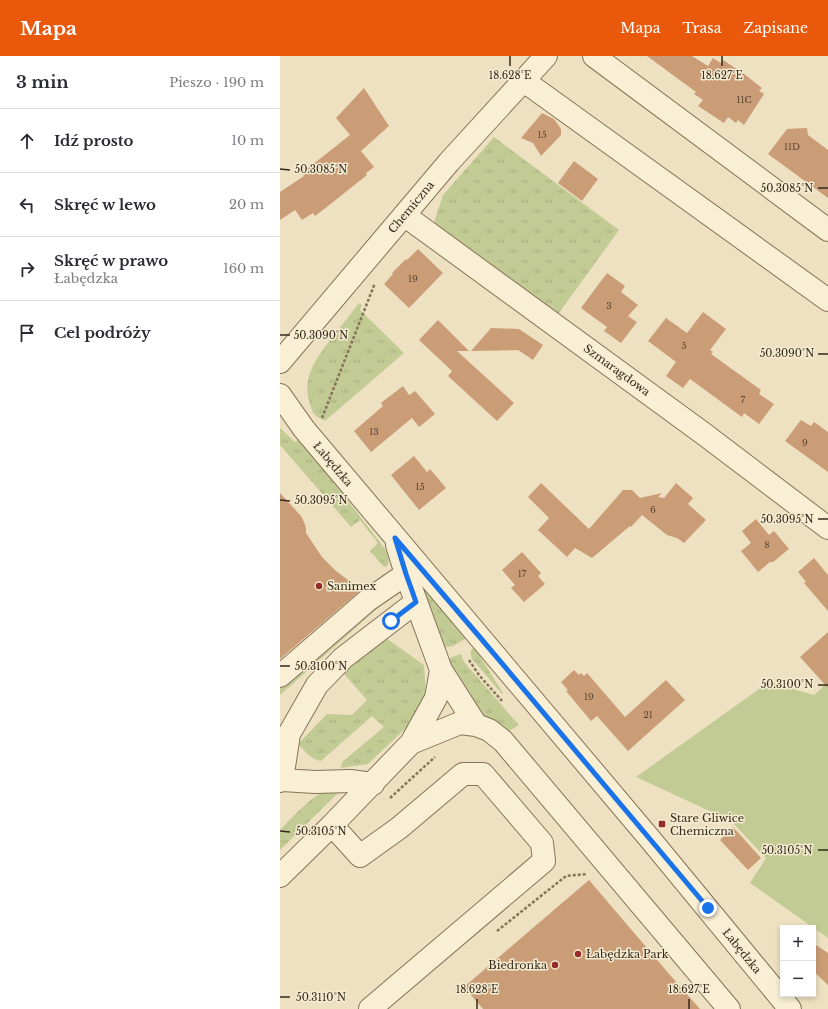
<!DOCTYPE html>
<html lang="pl">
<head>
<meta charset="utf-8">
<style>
  body { margin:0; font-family:"Libre Baskerville",serif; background:#f7f7f7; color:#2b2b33 }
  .controls { position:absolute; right:12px; bottom:12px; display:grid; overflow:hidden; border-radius:0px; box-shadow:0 2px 6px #0003 }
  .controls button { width:36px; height:36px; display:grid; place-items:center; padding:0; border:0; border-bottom:1px solid #e1e1e2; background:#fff; color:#2b2b33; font:20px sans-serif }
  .stop { position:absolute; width:12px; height:12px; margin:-9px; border:3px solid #1a73e8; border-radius:50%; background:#fff }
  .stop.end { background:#1a73e8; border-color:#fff; box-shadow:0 1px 4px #0008 }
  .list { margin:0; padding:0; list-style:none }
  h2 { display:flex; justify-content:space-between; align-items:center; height:52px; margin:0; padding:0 16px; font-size:17px }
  h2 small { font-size:13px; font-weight:400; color:#7c7c81 }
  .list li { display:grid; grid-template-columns:26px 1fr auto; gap:12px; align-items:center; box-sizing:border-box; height:64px; padding:0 16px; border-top:1px solid #e1e1e2 }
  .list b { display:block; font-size:15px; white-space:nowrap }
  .list p { margin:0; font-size:13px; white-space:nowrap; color:#7c7c81 }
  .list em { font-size:13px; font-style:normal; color:#7c7c81 }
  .icon { flex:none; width:22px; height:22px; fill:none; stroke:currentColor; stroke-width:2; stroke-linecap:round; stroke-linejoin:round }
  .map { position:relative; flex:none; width:548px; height:953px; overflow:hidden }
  header { display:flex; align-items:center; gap:24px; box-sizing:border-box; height:56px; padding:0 20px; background:#ea580c; color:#fff }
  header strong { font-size:19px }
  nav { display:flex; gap:22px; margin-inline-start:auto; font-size:14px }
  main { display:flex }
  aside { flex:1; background:#fff }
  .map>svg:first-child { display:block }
</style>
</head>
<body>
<header>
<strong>Mapa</strong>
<nav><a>Mapa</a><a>Trasa</a><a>Zapisane</a></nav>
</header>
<main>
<aside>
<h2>3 min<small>Pieszo · 190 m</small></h2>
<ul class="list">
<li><svg class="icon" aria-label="ahead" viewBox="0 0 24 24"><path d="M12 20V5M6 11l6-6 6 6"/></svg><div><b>Idź prosto</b></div><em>10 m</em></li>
<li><svg class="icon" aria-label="left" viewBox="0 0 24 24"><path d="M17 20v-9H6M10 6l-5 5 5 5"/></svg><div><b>Skręć w lewo</b></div><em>20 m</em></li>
<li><svg class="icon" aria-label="right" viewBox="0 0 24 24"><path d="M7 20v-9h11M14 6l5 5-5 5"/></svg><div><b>Skręć w prawo</b><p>Łabędzka</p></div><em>160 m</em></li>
<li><svg class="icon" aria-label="arrive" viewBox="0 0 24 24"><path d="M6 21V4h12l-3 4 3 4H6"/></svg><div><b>Cel podróży</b></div></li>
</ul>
</aside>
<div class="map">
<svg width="548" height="953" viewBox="0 0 548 953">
  <defs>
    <pattern id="grass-tufts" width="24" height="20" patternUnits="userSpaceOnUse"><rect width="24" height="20" fill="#c3cb95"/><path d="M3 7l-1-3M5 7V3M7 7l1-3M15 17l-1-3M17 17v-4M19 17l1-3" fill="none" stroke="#a8ae80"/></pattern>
  </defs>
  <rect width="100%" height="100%" fill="#ede1c1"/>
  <path fill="url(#grass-tufts)" d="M214 81 339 174 276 261 153 169 163 139Z
    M79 247 82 249 80 254 124 297 45 365C42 363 38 362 35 359 32 356 31 351 30 348 20 321 39 299 54 279 63 268 71 257 79 247Z
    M0 372 15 386 20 382 105 493C108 499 111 506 106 511L103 510 90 495 98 487 80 464 71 471 0 389Z
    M138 527 187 582 173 590 160 592Z
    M96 550 98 551V552L0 639V631Z
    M106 582 144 609 146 638 137 660 126 672 88 708 61 712 62 706 104 671 92 660 41 705C31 704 24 694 18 688L47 658 72 659 87 644 63 617Z
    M194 591 223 637 222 638 192 603C190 597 190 595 194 591Z
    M181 598 184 606 239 669 227 676 201 659 164 604Z
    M61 734 0 794V774C10 764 29 742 42 737 48 735 55 735 61 734Z"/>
  <path fill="#c3cb95" d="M489 626 534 639 548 626V882L470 827 486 802 451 765 356 721Z"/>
  <path fill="#cb9d77" d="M367 0H412L428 10 433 2 441 7 443 4 463 17 482 32 479 35 484 38 464 69 458 64 456 67 448 61 444 67 418 50 423 44 414 38 416 36Z
    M84 32 109 70 81 95 94 111 86 117 87 119 48 150 35 160 33 157 22 164 15 154 0 164V136L24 120 22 117 70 79 56 62Z
    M262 57 274 63 281 73V79L261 100 253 87 241 82Z
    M527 72 528 79 548 94V142L488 98 507 73Z
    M294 105 318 123 302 145 278 127Z
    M138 193 163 217 129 252 104 228 113 218 112 217 126 203 127 204Z
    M327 217 345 230 341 236 358 249 348 260 357 266 341 287 324 275 327 271 301 252Z
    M423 256 446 273 430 294 433 296 431 298 481 334 479 338 494 348 479 368 464 357 462 361 410 323 403 332 386 320 396 306 368 285 386 262 407 277Z
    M158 264 189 295H177L234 347 217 365 168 320 172 315 139 284Z
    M211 272 239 273 263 289 253 304 238 294 191 295Z
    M123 330 129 339 135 335 155 358 139 371 132 362 91 396 74 375 103 350 101 347Z
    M521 364 531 370 534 366 548 376V416L505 385Z
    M134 400 147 416 150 413 166 432 139 454 111 419Z
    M261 427 309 473 343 434H352L360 442 382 437 378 441 384 442 396 427 413 442 408 448 426 464 404 487 397 482 387 479 362 459 351 471 350 470 312 502 295 492 287 501 258 474 269 462 248 441Z
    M0 437 21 460 24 466 26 472V477L42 501 56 515 72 527 82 533 0 603Z
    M476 463 489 479 494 475 509 493 493 506H490L478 516 461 495 471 487 462 475Z
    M242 496 261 517 258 520 265 528 244 546 231 532 235 529 222 514Z
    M534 502 548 519V555L524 527 526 526 518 516Z
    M548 576V632L520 601Z
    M294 614 299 619 301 617 304 620 307 617 345 661 386 624 405 644 348 695 317 660 311 665 286 635 288 634 281 626Z
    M453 771 481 802 468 814 440 784Z
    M309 824 390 919 420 953H203L184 931Z
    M533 887 548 897V929L533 915Z"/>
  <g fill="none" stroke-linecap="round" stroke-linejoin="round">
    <g stroke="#867359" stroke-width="24">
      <path id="minor" d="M314 0 548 174
        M244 25 548 244
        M124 159 424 378 548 472
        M0 306 169 106 266 0
        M0 339 24 373 370 783 510 953
        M117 489 126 518 161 614 196 669
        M0 620 88 544 126 518
        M131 687 180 667 196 669 209 674 223 685 449 953
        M2 724 9 678 37 629 63 602 136 546
        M0 725 2 724 35 726 70 725 93 728
        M52 769 80 800 119 772 183 718H203L262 787 264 805 90 953
        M0 820 52 769 131 687 156 642 161 614"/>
    </g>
    <path stroke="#867359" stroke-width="2.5" stroke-dasharray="3 2" stroke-linecap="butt" d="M42 362 95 227
      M189 604 199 619 222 645
      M110 742 155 701
      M217 875 286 820 307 818"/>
    <use href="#minor" stroke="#f8efd4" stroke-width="22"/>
  </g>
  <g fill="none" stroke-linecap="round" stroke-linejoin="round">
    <path stroke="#1a73e8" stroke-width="5" d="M111 565 136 546 126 518 115 482 198 579 428 852"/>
  </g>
  <path fill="none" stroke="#362a1d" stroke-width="1.5" d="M230 10V0M442 10V0M0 113 10 114M538 132H548M0 279H10M538 298H548M0 444 10 445M538 463H548M0 610H10M538 629H548M0 775 10 776M538 794H548M0 941H10M197 953V943M409 953V943"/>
  <g fill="#952c29" stroke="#f5ebd0" stroke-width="1.5">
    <circle cx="39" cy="530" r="4"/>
    <rect x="378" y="764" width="8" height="8" rx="2"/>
    <circle cx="298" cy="898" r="4"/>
    <circle cx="275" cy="909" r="4"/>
  </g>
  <g text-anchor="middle" stroke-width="3" stroke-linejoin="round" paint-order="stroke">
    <g font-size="9" fill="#5b4734">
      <text x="464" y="47">11C</text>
      <text x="262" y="82">15</text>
      <text x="512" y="94">11D</text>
      <text x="133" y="226">19</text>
      <text x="329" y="253">3</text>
      <text x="404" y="293">5</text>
      <text x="463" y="347">7</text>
      <text x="94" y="379">13</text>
      <text x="525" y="390">9</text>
      <text x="140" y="434">15</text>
      <text x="373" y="457">6</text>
      <text x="487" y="492">8</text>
      <text x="242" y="521">17</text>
      <text x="309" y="644">19</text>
      <text x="368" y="662">21</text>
    </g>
    <g font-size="11" fill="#362a1d" stroke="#f5ebd0">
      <text transform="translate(131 151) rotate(-50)" y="4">Chemiczna</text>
      <text transform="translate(337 314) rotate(36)" y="4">Szmaragdowa</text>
      <text transform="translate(53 408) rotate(50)" y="4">Łabędzka</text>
      <text transform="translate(462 895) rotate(51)" y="4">Łabędzka</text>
    </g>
    <g font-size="11" fill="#362a1d" stroke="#f5ebd0" text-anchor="start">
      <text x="47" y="534">Sanimex</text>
      <text x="390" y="766">Stare Gliwice<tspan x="390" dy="13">Chemiczna</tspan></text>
      <text x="306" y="902">Łabędzka Park</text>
      <text x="267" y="913" text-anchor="end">Biedronka</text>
    </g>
  </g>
  <g font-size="10" text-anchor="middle" fill="#362a1d" stroke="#f5ebd0" stroke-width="3" stroke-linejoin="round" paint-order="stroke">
    <text x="230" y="23">18.628°E</text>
    <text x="442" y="23">18.627°E</text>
    <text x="41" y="117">50.3085°N</text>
    <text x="507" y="136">50.3085°N</text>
    <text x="41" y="283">50.3090°N</text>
    <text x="507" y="301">50.3090°N</text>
    <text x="41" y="448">50.3095°N</text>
    <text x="507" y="467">50.3095°N</text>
    <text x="41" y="614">50.3100°N</text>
    <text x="507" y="632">50.3100°N</text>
    <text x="41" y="779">50.3105°N</text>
    <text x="507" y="798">50.3105°N</text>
    <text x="197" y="937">18.628°E</text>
    <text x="409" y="937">18.627°E</text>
    <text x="41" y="945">50.3110°N</text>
  </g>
</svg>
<div class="controls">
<button>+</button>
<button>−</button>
</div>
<div class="stop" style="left:111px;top:565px"></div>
<div class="stop end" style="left:428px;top:852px"></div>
</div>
</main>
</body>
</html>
